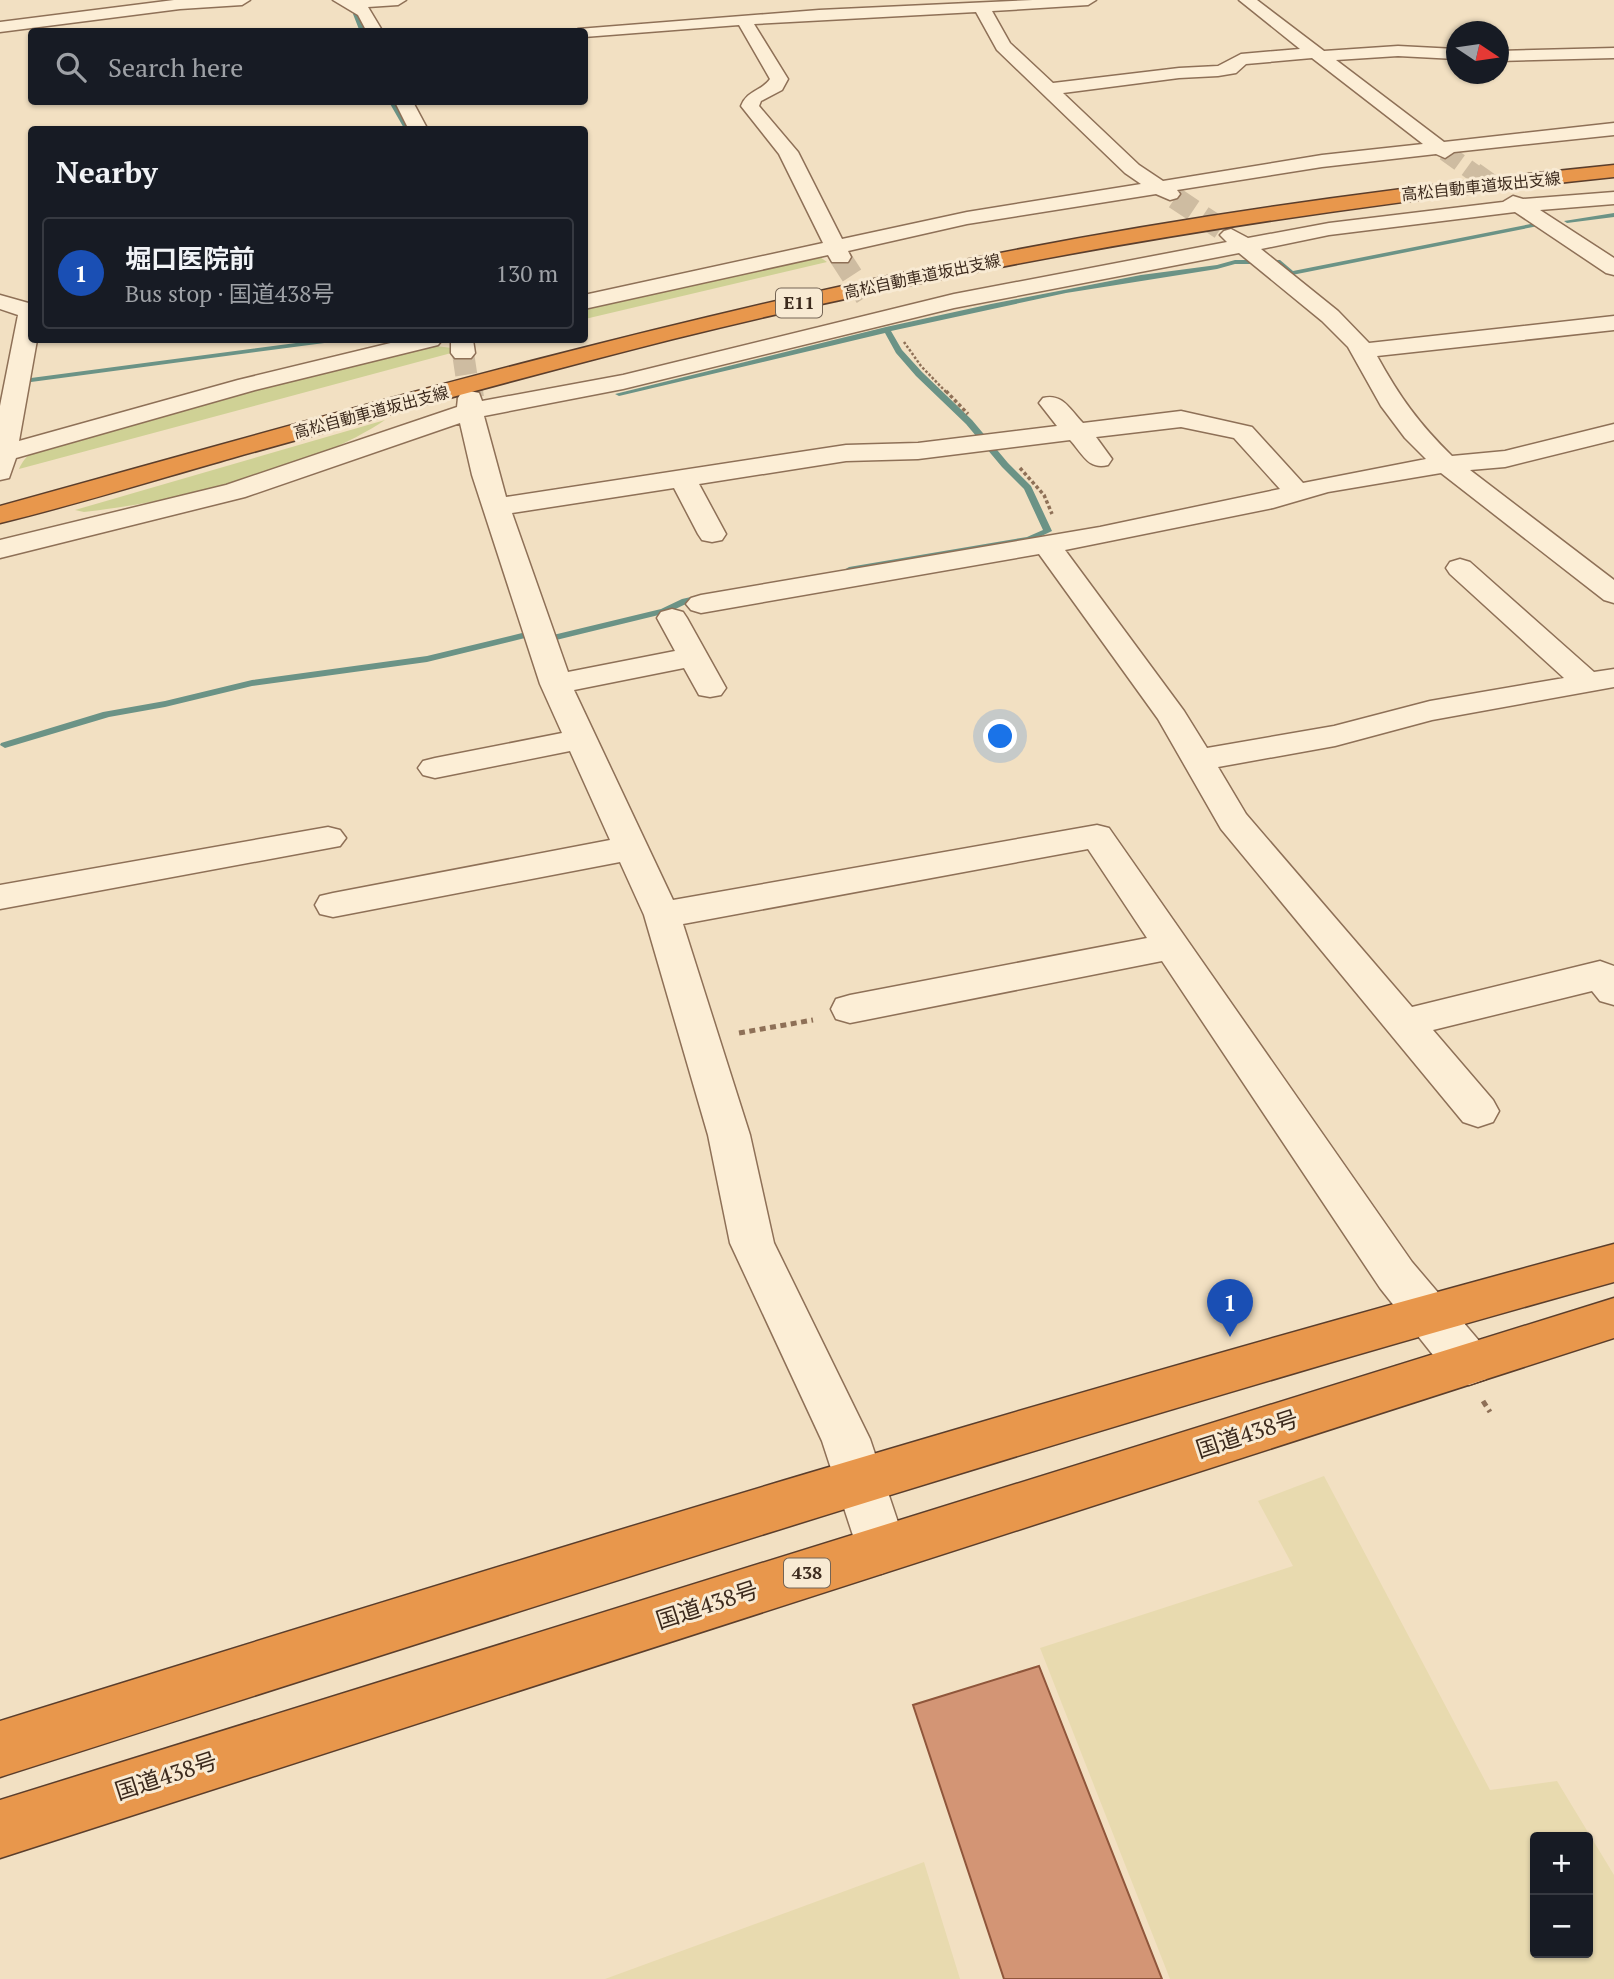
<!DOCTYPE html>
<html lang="en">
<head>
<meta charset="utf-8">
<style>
  body { margin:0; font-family:"PT Serif","Noto Sans JP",serif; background:#242831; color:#f1f3f6 }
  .controls { position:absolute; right:21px; bottom:21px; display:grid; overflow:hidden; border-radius:7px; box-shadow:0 2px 5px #0004 }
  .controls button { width:63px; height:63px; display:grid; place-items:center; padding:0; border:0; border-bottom:2px solid #363941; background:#171b24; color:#f1f3f6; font:35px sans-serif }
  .compass { position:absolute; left:1446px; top:21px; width:63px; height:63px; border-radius:50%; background:#171b24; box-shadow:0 2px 5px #0004; rotate:103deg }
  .you { position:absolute; left:1001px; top:737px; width:24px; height:24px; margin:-18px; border:5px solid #fff; border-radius:50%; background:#1a73e8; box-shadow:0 0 0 10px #1a73e833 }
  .badge { display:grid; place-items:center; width:46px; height:46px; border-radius:50%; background:#cd959c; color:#fff; font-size:23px; font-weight:700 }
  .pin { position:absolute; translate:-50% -58px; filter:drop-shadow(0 2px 4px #0008) }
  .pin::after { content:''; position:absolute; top:37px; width:24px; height:21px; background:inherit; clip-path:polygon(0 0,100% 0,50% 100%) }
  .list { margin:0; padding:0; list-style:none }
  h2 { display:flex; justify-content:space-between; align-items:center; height:91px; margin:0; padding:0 28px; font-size:30px }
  h2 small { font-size:23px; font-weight:400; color:#9ea1a6 }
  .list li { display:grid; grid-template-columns:46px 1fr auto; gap:21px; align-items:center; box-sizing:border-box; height:112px; margin:0 14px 14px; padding:0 14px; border:2px solid #363941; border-radius:7px }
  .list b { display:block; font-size:26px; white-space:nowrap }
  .list p { margin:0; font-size:23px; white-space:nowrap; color:#9ea1a6 }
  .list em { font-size:23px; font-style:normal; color:#9ea1a6 }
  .icon { flex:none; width:38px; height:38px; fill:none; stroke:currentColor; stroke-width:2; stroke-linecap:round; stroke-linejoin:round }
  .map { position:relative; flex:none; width:1614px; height:1979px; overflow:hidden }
  .search { position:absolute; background:#171b24; box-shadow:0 2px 5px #0004; left:28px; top:28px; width:560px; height:77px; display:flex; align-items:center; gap:18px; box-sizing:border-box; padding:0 24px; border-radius:7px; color:#9ea1a6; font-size:26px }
  .panel { position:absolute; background:#171b24; box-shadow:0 2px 5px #0004; left:28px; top:126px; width:560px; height:217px; border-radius:7px }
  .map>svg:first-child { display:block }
</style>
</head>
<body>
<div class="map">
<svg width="1614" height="1979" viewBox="0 0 1614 1979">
  <rect width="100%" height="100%" fill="#f2e0c2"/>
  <path fill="#e8daaf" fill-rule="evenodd" d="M1324 1476 1490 1790 1557 1781 1614 1875V1979H1170L1040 1648 1293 1566 1258 1501ZM1535 1837H1588V1953H1535Z
    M924 1862 960 1979H605Z"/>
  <path fill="#cfd195" d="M817 255 827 262 585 319 584 305Z
    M427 345 452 348 455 352 19 469C26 454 33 451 48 445Z
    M385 420C307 472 176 501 84 512L75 510Z"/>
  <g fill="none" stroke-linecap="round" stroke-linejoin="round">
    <path fill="#6b9386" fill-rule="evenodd" d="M356 12 359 14 365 32H360L353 14Z
      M389 102H395L411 130H405Z
      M1614 213V217L1567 223 1564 221Z
      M1536 223 1538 224V226L1292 275 1278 264H1235L1217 269 1066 293 891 331 902 350 922 372 972 420 1008 463 1031 486 1052 531 1029 542 846 572 844 570 849 567 1027 537 1043 530 1024 489 1002 467 966 424 916 376 896 353 885 333 619 396 615 394 886 327 991 304 1141 275 1217 265 1235 260H1280L1293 271Z
      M319 340H336L332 342 31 382 27 380 31 378Z
      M704 594 709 597 707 599 688 603 667 613 552 641 547 638 549 636 661 609 682 599Z
      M522 633 525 634V638L427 662 252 686 165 707 109 717 5 748 0 745 1 743 103 712 165 701 252 680 427 656Z"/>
  </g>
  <path fill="#d39575" stroke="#8f563b" stroke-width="2" d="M1039 1666 1162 1979H1004L913 1705Z"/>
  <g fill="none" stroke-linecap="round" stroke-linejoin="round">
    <path stroke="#cebca1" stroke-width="18" stroke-dasharray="18 9" stroke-linecap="butt" d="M1445 152 1477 175"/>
    <path stroke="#cebca1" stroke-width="22" stroke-dasharray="22 11" stroke-linecap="butt" d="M1474 173 1498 190
      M1175 198 1223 230
      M840 257 866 297
      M463 353 469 393"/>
    <path stroke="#cebca1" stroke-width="28" stroke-dasharray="28 14" stroke-linecap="butt" d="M469 391 470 398"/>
    <g stroke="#8e7057" stroke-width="3">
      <path id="minor" d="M174 0H250L242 5 180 9 0 32V22Z
        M333 0H406L398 5 368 7 383 32H367L358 15Z
        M1033 0H1096L1088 5 992 11 1010 43 1053 83 1179 68 1218 66 1241 54 1300 49 1239 0H1257L1324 51 1398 46 1456 49V59L1398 56 1336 60 1444 142 1614 123V135L1454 152 1445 158 1436 154 1322 167 1177 190 1180 194 1177 198 1170 200 1156 194 967 224 848 251 851 257 848 262H832L828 255 584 309V295L823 243 779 154 741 106C747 90 762 91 770 79L739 25 584 37V32H576L578 29 819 10ZM976 12 997 50 1125 173 1141 184 967 212 842 239 798 152 759 106 761 101 782 90 788 79 754 24ZM1312 58 1423 144 1322 155 1163 181 1139 165 1063 93 1179 78 1218 76 1236 73 1246 64Z
        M1614 48V58L1498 61V51Z
        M395 102H413L428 130H409Z
        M1614 192V204L1540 210 1614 258V275L1606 273 1515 212 1329 235 1261 249 1338 311 1369 343 1614 316V330L1377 356C1399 396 1419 424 1452 456L1505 451 1614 424V440L1505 467 1470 470 1614 580V603L1604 600 1441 473 1328 492 1273 508 1065 550 1184 711 1207 748 1334 726 1430 701 1564 678 1450 574 1446 568 1450 562 1460 559 1470 562 1594 672 1614 669V687L1432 720 1335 746 1218 767 1246 814 1412 1007 1600 961 1614 966V1005L1600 1001 1592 991 1433 1030 1493 1100 1499 1111 1493 1122 1478 1127 1463 1122 1221 829 1158 719 1039 554 701 613 691 610 686 604 691 598 701 595 1100 527 1280 489 1234 438 1181 427 1096 437 1112 459 1108 465C1088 470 1083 454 1070 440L918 459 846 461 699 484 726 534 722 540 712 542 702 540 698 534 674 488 512 513 568 672 675 651 657 618 661 612 672 609 683 612 687 618 726 688 721 695 710 697 699 695 684 668 574 690 673 900 1097 825 1109 828 1412 1262 1486 1349 1493 1364 1486 1379 1469 1385 1452 1379 1380 1288 1162 961 850 1023 836 1019 831 1009 836 999 850 995 1147 938 1088 849 683 924 750 1135 774 1243 870 1439 907 1549 899 1566 881 1574 863 1566 822 1441 730 1243 708 1135 644 915 620 862 333 917 320 914 315 905 320 896 333 893 610 840 570 751 435 778 423 775 418 768 423 761 435 758 562 733 540 684 472 475 460 423 245 497 0 558V540L226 485 457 407 458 398 461 393 470 391 479 393 482 401 623 375 954 294 1227 242 1220 235 1224 231 1231 229 1248 238 1329 223 1503 202 1513 196 1523 199ZM1239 253 1322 321 1348 347 1381 406 1405 438 1426 459 1303 483 1252 427 1181 411 1083 423C1070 410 1063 393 1043 398L1039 403 1057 426 918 443 846 445 506 497 484 416 623 389 954 308Z
        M0 295 32 304V340H37L19 441 238 380 403 340H442L438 345 255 390 16 458 9 478 0 480V406L18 315 0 309Z
        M451 340H473L475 353 471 358H455L451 353Z
        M328 827 340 830 346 838 340 846 0 909V885Z"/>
    </g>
    <g stroke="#5b3e2c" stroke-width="3">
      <path id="highway" d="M1614 165V177C1296 210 983 262 673 339 526 376 379 417 232 458 155 480 78 504 0 523V506C328 415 656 321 990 255 1196 214 1405 186 1614 165Z
        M1614 1244V1282C1071 1432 536 1606 0 1777V1721C536 1554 1072 1389 1614 1244Z
        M1614 1298V1338L0 1858V1800Z"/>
    </g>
    <path stroke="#8e7057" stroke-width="2.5" stroke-dasharray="2.5 2" stroke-linecap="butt" d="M904 342 921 366 947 393"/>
    <path stroke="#8e7057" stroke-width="3.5" stroke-dasharray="3.5 2.5" stroke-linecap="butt" d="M946 391 968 414
      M1020 468 1044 495 1052 514"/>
    <path stroke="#8e7057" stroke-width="5" stroke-dasharray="6 4.5" stroke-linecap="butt" d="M739 1033 813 1020
      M1483 1401 1490 1412"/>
    <use href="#minor" fill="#fceed6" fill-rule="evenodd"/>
    <use href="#highway" fill="#e8974c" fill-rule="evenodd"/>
  </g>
  <g text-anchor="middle" stroke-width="6" stroke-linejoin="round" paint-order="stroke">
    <g font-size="16" fill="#3c2a1d" stroke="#f8ead3">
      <text transform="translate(1481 186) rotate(-6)" y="6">高松自動車道坂出支線</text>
      <text transform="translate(922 276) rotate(-12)" y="6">高松自動車道坂出支線</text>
      <text transform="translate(371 412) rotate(-15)" y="6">高松自動車道坂出支線</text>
    </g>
    <g fill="#f8ead3" stroke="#746454" stroke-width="2">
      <rect x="776" y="288.5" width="46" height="29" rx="5"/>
      <rect x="784" y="1558.5" width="46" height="29" rx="5"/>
    </g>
    <g font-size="18" font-weight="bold" fill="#3c2a1d">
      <text x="799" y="309">E11</text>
      <text x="807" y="1579">438</text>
    </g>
    <g font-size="23" fill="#3c2a1d" stroke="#f8ead3">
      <text transform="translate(1247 1434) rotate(-18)" y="8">国道438号</text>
      <text transform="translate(707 1605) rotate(-18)" y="8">国道438号</text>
      <text transform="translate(166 1776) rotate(-18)" y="8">国道438号</text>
    </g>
  </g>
</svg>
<div class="controls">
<button>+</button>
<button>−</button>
</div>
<svg class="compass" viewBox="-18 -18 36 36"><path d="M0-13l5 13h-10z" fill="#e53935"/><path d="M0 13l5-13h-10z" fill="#9ea1a6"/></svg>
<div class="you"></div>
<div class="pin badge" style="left:1230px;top:1337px;background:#1a4fb4">1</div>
<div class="search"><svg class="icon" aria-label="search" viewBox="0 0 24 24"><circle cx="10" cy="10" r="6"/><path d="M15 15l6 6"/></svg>Search here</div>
<section class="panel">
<h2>Nearby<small></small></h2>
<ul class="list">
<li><span class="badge" style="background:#1a4fb4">1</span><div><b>堀口医院前</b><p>Bus stop · 国道438号</p></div><em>130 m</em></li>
</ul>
</section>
</div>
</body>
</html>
